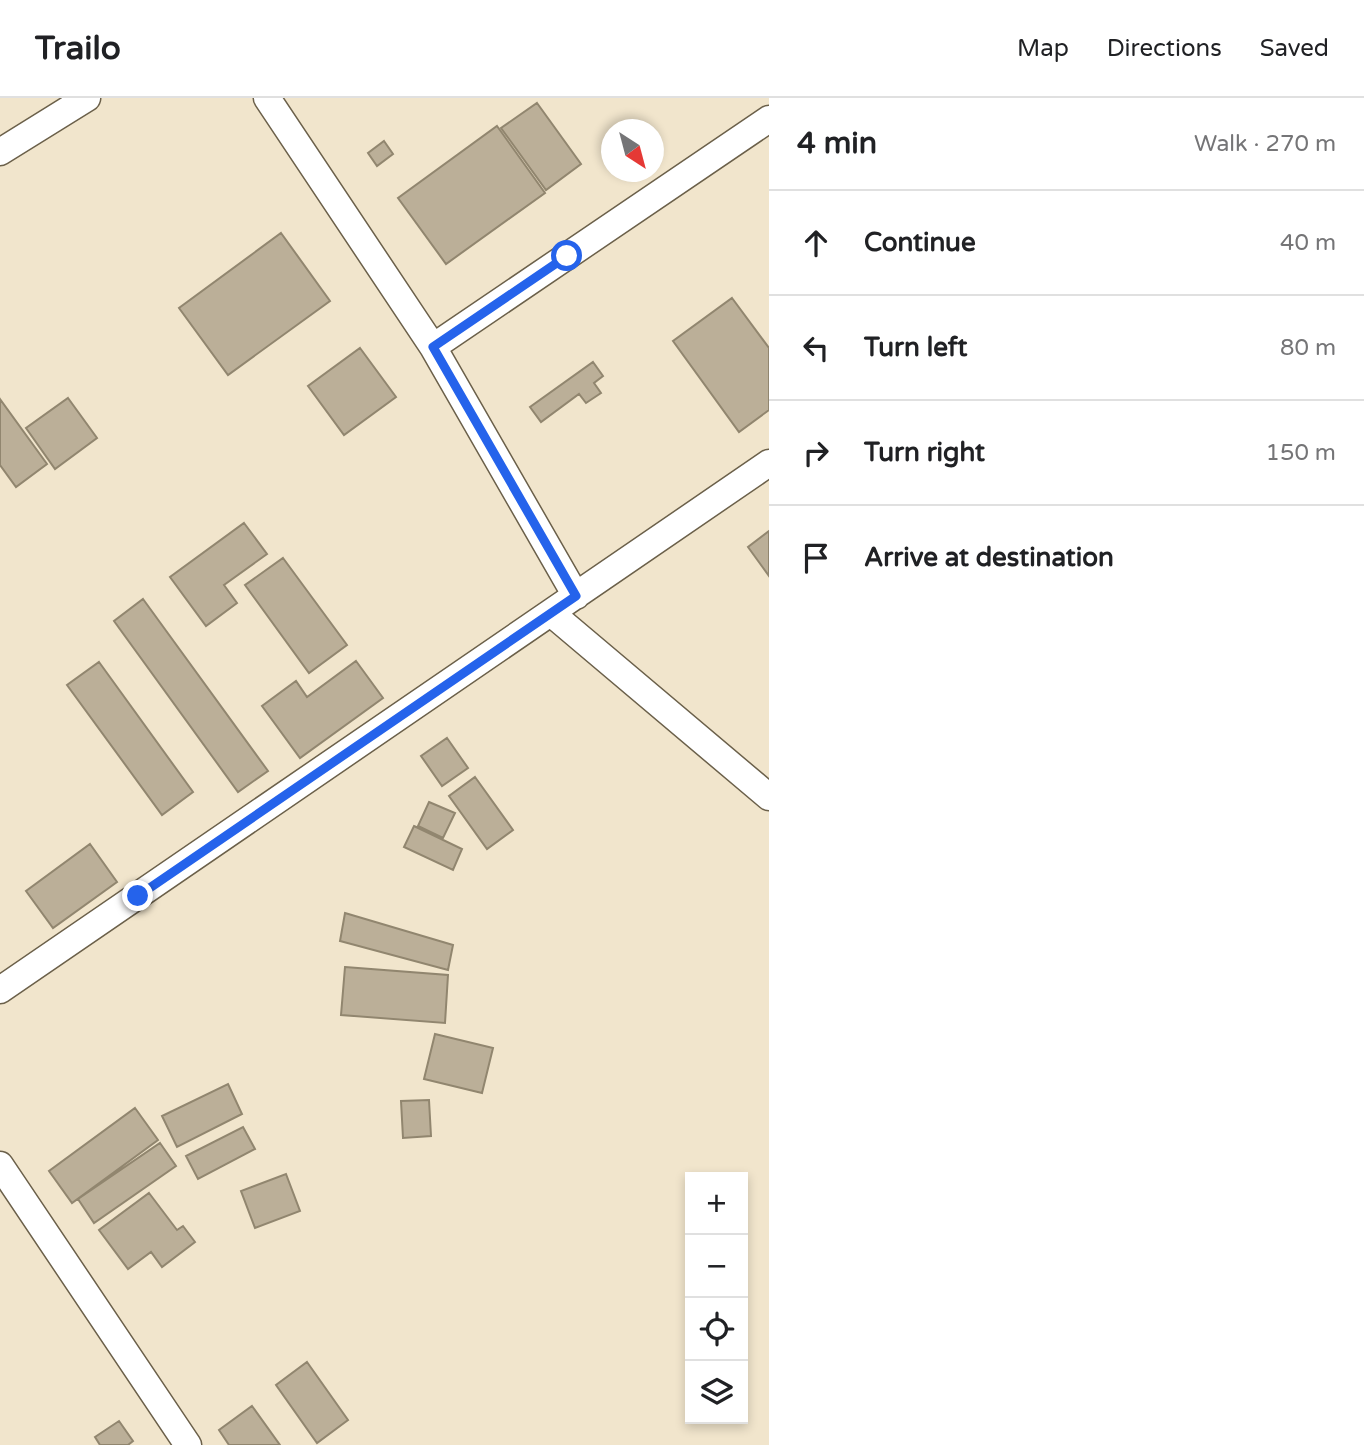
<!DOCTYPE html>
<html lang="en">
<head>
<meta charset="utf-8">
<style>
  body { margin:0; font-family:"Varela Round",sans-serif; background:#f2f2f2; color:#202124 }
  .controls { position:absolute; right:21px; bottom:21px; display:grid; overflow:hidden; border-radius:0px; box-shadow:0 4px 10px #0003 }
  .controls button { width:63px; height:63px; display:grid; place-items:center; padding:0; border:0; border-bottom:2px solid #e0e0e0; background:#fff; color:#202124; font:35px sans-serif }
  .compass { position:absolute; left:601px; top:21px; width:63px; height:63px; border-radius:50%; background:#fff; box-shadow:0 4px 10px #0003; rotate:144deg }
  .stop { position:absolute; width:21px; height:21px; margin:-16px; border:5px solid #2563eb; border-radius:50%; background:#fff }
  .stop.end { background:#2563eb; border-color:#fff; box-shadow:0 2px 7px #0008 }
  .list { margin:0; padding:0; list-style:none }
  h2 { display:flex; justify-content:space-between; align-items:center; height:91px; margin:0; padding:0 28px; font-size:30px }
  h2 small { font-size:23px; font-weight:400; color:#757577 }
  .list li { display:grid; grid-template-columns:46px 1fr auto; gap:21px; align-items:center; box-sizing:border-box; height:105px; padding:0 28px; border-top:2px solid #e0e0e0 }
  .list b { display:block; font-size:26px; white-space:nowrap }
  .list em { font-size:23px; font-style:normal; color:#757577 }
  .icon { flex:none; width:38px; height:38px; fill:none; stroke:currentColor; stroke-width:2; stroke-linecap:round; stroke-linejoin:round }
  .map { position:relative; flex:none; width:769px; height:1347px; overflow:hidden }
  header { display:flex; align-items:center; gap:42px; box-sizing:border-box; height:98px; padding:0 35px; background:#fff; border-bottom:2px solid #e0e0e0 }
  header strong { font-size:33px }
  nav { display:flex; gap:38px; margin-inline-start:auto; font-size:24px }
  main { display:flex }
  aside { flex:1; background:#fff }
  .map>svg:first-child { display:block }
</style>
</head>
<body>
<header>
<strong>Trailo</strong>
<nav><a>Map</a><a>Directions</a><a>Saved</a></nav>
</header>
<main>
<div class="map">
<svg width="769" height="1347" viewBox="0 0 769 1347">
  <rect width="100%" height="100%" fill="#f1e5cc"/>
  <path fill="#bbaf98" stroke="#91866f" stroke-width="2" d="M537 5 581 66 546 92 501 30Z
    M497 28 545 95 446 166 398 100Z
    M384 43 393 56 377 68 368 55Z
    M281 135 330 203 228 277 179 210Z
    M732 200 769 250V312L739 334 673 243Z
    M360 250 396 299 344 337 308 288Z
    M593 264 603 278 594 285 601 295 586 305 579 296 541 324 530 309Z
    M68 300 97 340 55 371 26 330Z
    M0 301 47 366 16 389 0 367Z
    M244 425 267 456 224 487 237 505 206 528 170 479Z
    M769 433V478L748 449Z
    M283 460 347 547 309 575 245 487Z
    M143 501 268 673 238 694 114 523Z
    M356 563 383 600 300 660 262 608 296 583 307 599Z
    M99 564 193 694 162 717 67 587Z
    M447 640 468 670 442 688 421 658Z
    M475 679 513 732 487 751 449 698Z
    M429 704 455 715 443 740 418 728Z
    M414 728 462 751 453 772 404 749Z
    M90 746 117 784 53 830 26 793Z
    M345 815 453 847 448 872 340 843Z
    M345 869 448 877 445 925 341 917Z
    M435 936 493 950 482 995 424 981Z
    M228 986 242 1016 177 1049 162 1018Z
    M429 1002 431 1038 403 1040 401 1003Z
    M135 1010 158 1042 72 1105 49 1073Z
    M243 1029 255 1051 198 1081 186 1058Z
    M160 1045 176 1068 94 1125 78 1101Z
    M286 1076 300 1113 255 1130 241 1093Z
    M149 1095 177 1132 183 1128 195 1144 162 1169 151 1154 128 1171 99 1132Z
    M307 1264 348 1322 317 1345 276 1287Z
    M252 1308 280 1347H229L219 1332Z
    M119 1323 133 1343 128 1347H100L95 1339Z"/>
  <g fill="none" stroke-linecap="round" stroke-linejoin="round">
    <g stroke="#6b604a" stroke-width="29">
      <path id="minor" d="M267 0 433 249 576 498
        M0 54 87 0
        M433 249 769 21
        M551 515 769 699
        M0 892 769 365
        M0 1067 188 1347"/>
    </g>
    <use href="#minor" stroke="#fff" stroke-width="26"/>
  </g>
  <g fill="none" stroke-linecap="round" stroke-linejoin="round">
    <path stroke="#2563eb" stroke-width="9" d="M138 798 576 498 433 249 567 158"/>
  </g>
</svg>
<div class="controls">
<button>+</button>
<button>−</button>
<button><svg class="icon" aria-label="locate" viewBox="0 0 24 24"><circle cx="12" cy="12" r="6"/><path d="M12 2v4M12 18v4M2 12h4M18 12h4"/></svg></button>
<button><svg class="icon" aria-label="layers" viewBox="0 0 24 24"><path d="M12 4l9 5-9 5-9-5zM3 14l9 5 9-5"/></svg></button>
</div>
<svg class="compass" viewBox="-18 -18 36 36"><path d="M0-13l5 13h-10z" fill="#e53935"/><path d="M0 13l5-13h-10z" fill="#757577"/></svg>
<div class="stop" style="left:567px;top:158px"></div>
<div class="stop end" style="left:138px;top:798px"></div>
</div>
<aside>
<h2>4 min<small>Walk · 270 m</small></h2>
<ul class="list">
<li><svg class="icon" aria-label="ahead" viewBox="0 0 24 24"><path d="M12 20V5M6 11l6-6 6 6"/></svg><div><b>Continue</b></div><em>40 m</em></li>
<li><svg class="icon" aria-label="left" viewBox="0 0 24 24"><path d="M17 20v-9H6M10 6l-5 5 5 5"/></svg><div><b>Turn left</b></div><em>80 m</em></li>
<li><svg class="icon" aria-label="right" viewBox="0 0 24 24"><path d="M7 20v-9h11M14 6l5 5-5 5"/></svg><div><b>Turn right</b></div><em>150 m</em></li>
<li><svg class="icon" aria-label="arrive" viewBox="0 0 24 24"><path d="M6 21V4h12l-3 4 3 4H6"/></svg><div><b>Arrive at destination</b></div></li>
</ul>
</aside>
</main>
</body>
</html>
